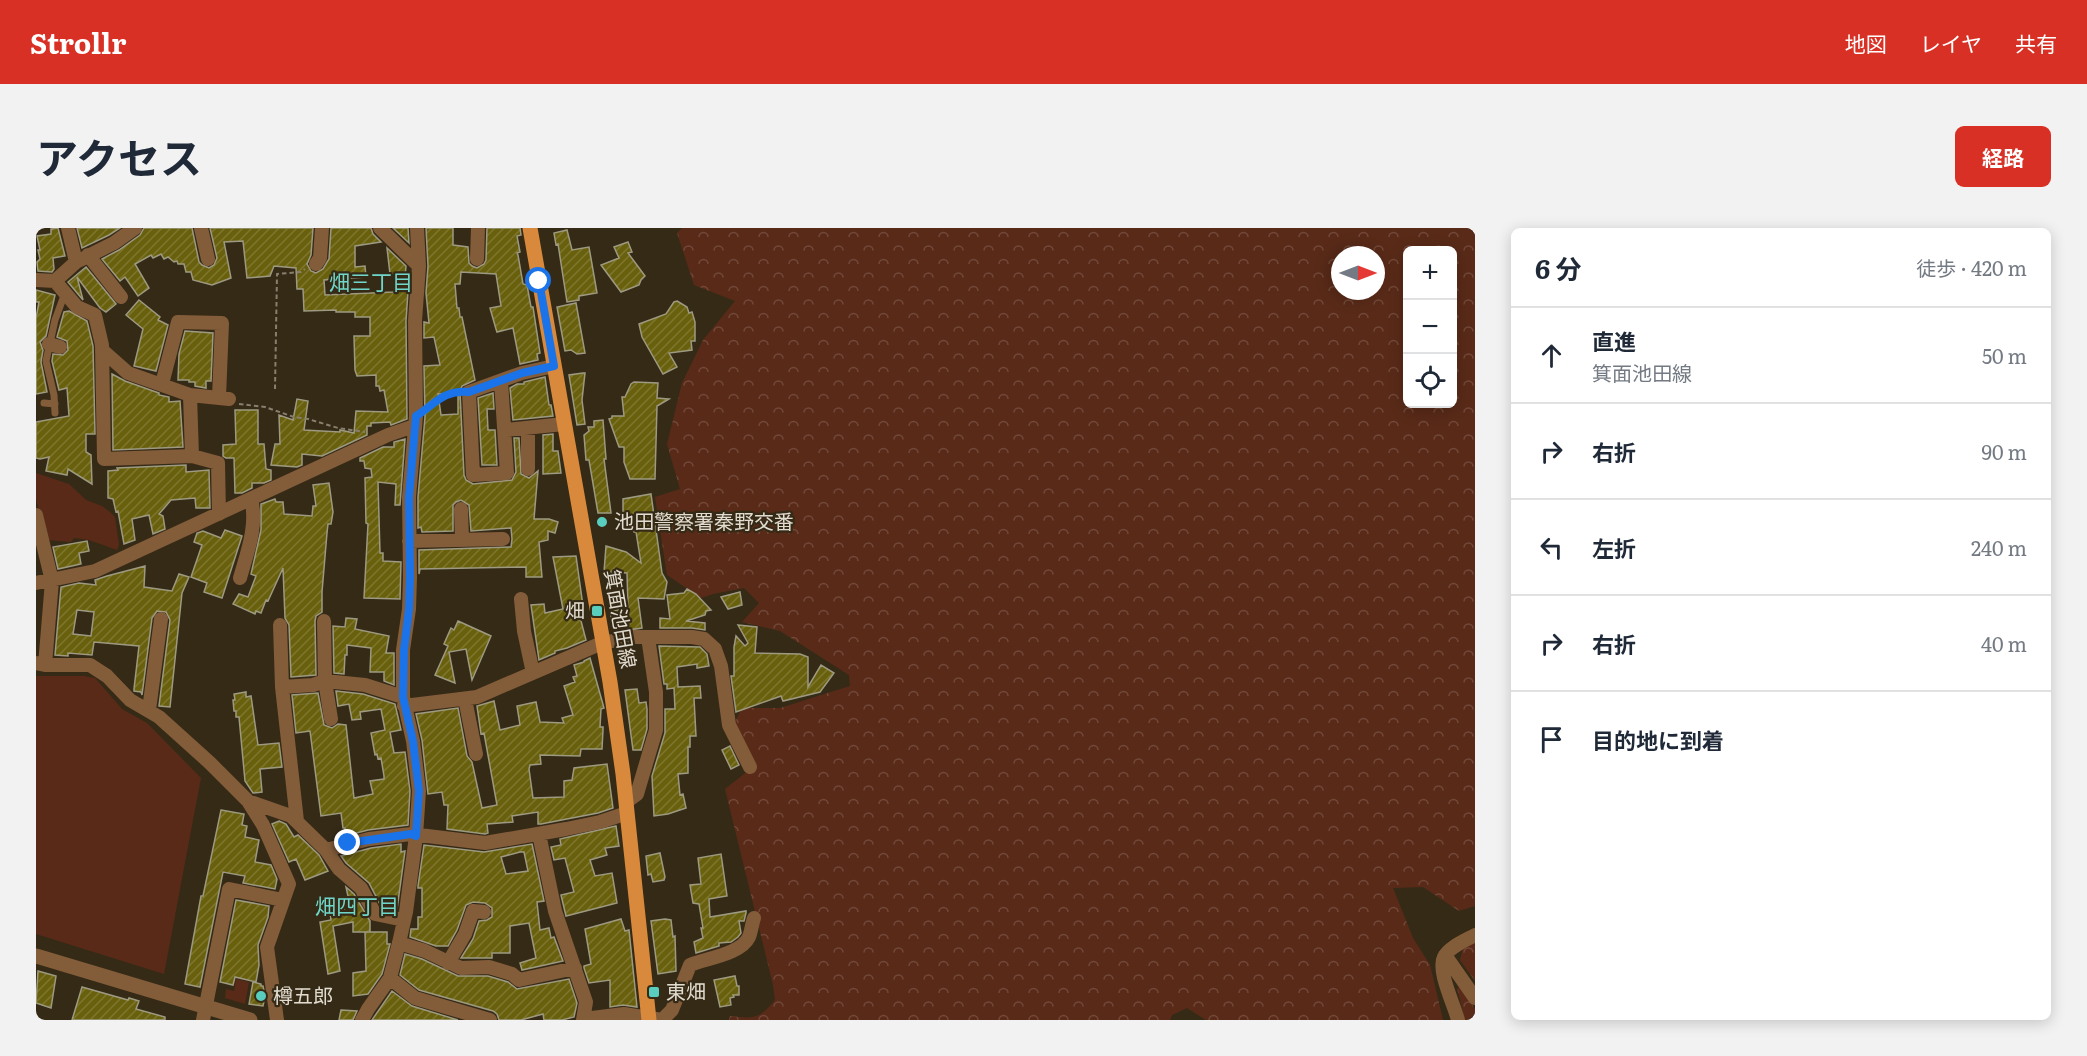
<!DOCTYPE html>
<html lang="ja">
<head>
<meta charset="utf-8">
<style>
  body { margin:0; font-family:Literata,"Noto Sans JP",serif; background:#f2f2f3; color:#1f2937 }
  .controls { position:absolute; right:18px; top:18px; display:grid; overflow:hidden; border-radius:9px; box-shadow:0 3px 15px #0003 }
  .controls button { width:54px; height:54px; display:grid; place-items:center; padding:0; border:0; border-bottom:2px solid #e0e1e3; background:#fff; color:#1f2937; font:30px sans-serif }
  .compass { position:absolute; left:1295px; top:18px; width:54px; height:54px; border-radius:50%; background:#fff; box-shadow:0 3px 15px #0003; rotate:90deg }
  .stop { position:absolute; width:18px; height:18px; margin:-14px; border:4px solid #1a73e8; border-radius:50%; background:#fff }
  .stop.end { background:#1a73e8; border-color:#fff; box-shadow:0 2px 6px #0008 }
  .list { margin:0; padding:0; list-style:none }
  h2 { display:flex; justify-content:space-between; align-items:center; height:78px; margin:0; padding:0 24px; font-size:26px }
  h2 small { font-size:20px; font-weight:400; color:#747a83 }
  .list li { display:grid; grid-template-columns:39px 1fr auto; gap:18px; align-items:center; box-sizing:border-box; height:96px; padding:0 24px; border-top:2px solid #e0e1e3 }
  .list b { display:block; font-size:22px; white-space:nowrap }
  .list p { margin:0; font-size:20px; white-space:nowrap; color:#747a83 }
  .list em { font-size:20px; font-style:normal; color:#747a83 }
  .icon { flex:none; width:33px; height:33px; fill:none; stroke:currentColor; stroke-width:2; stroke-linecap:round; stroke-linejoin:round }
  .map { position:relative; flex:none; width:1439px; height:792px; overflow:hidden; border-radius:9px }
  header { display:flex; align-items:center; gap:36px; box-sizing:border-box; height:84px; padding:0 30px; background:#d93025; color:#fff }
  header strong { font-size:28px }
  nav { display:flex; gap:33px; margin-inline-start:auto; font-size:21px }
  .intro { display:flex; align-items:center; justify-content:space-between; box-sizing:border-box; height:144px; padding:0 36px }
  h1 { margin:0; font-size:42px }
  .button { padding:15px 27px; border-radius:9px; background:#d93025; color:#fff; font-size:21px; font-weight:700 }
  main { display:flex; gap:36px; padding:0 36px }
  aside { flex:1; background:#fff; border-radius:9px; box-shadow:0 3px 15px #0003 }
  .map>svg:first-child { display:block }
</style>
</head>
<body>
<header>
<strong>Strollr</strong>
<nav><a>地図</a><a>レイヤ</a><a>共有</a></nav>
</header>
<div class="intro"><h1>アクセス</h1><a class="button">経路</a></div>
<main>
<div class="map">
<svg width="1439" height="792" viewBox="0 0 1439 792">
  <defs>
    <pattern id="forest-crowns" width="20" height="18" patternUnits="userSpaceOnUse" patternTransform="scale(1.5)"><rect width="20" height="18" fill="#592a18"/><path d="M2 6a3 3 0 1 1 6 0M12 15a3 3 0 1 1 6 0" fill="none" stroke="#714839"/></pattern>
    <pattern id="building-hatch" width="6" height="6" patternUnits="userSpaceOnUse" patternTransform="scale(1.5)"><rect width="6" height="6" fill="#69600d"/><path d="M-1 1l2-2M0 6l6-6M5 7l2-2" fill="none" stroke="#7e762f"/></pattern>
  </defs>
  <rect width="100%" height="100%" fill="#352a16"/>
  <path fill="url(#forest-crowns)" fill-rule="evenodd" d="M646 0H1439V678L1423 683 1387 659 1357 660 1377 710 1394 737 1407 792H1170L1151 780 1136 787 1134 792H693L694 788C717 791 724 791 739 772L737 757 689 561 718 538 698 496 706 480H744L814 458 813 447 744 403 706 394 723 375 708 360 677 366 665 370 631 347 619 269 644 261 631 216 646 155 667 112 699 73 658 57 641 5ZM1372 22H1416V176H1372ZM1304 27H1340V63H1304Z
    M1439 715V753L1424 732 1427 720Z
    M1425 759 1439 781V792H1429L1421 760Z"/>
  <path fill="#592a18" d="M0 245 33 256 50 272 66 278 74 284 79 289 83 317 81 322 53 312 38 310 35 314 11 312 0 271Z
    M0 448H48L59 450 86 481 111 495 165 550 128 746 0 706Z
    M200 751 213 754 209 776 189 770 190 761 198 763Z"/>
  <path fill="url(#building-hatch)" stroke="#9d9a81" stroke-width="1.5" fill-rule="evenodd" d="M22 0 29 28 17 30 18 41 16 44 2 43 1 34 4 31 2 22H4L1 8 15 6V1Z
    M41 0H84L73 7 46 20Z
    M108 0H156L163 34 166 37 173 40 178 37 181 30 174 0H277L275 27 271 36 275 43 280 45 287 41 293 31 295 0H335L337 6 345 14 319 18V39L329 38 330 49 288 52 289 67 358 64 360 46H354L351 20 370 38 369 49H373L370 93 371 191 355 197 354 194 335 195V198H331V207L286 228 266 226V237L261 239 235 237 239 216H244L243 187 257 192 261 171 272 173 268 202 304 204V202L318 205 320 183 352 184 348 162 344 163 343 158H340V147L321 148 319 142 318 108H334V89H319V84H300V82L268 83 267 61H261L260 40 238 38 234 48 211 50 207 13 188 14 195 50 176 57 157 52 155 44H150L148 36H142L141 33 138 34 132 29 128 31 125 26 117 30 115 27 99 36 113 60 102 68 89 49 84 53 66 31 83 22 104 7Z
    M357 0H372L373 15Z
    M390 0H417V17L432 19 433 35 436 38 441 40 448 36 450 32 451 0H484L485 7 481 8 484 24 481 25 482 27 487 56 491 57 495 79H497L504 125 501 126 502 132 484 136 477 100 461 104 460 101 454 80 465 78 460 46 425 44 424 56H419L421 80H423L424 89H426L439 152 426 158 424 164 428 247 430 252 437 256 476 252 480 244 478 210H483L485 246 493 250 502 243 498 291H513L522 294 519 305 512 303V312L503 314 506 349H490V339L384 341 383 346V322L475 319 476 311 475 300 435 303 433 277 425 272 420 274 417 277V303L386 304 385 299 382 300V269L389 189 388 138 404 137 398 109 388 110V94L393 95 390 65 392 38ZM422 165V186L405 187 402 166Z
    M531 2 536 22 553 19 561 65 543 68V72L531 74 522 16 520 17 518 5Z
    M592 14 596 24 592 25 609 48 605 52 603 57 585 64 565 37 583 30 578 19Z
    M50 39 80 76 70 84 64 80 41 49 47 72 32 54Z
    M0 62 19 67 10 108 4 114 7 122 5 134 11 164 0 166V90L3 74H0Z
    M103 72 124 89 122 92 132 97 120 143 98 138 107 101 90 87Z
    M641 73 651 79 653 85 656 84 659 94V113H655L656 122 633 125 641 139 627 146 606 109 603 96 630 86 638 74Z
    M540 75 549 125 541 126 535 122 529 123 521 79Z
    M33 83 51 93 57 118 59 206H50V224L55 227 56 256 32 241 31 247 10 243 13 229 4 231 0 230V194L33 188 31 160 23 162 16 133 17 126 27 127 32 122 31 113 21 109 28 84Z
    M149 103 177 105 175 153H170V160L159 158V154H153V152H142L143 126Z
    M547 145H549L546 172 549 196 541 197 533 147Z
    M76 146 89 153 123 165V167L133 169V174L144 173 147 219 77 222Z
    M509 149 513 177H515L517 188 477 192 474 160 481 156H488V154Z
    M598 154 622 155 621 170 633 171 621 178 619 251H594L588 234V219H583L573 191 576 190V188H588L586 169H589L595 156Z
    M457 165 458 181H451L452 202H459L461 237H446L442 170Z
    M199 182H222V216H228L230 241 235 242V252L228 255H216V260L206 265H199L198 230H190L187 228V217L200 216Z
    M567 192 570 231H568L575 285H562L553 232H550L548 207 553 203 552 199H558V193Z
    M517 206V223H522L525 245 507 246V207Z
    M369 211 364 277H359L360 256 342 254 344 325H347V333L365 334 364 371 328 370 332 296 330 295 329 250 336 249 335 241 329 240 328 233H324V230L347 219H358V214Z
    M150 237V244L173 242 174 280H160L159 270 135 272 123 286 127 288 129 301 117 306 113 287 96 291 99 312 88 316 82 283 80 284 77 271 72 270V243L82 242 81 240Z
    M293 255 297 284 295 296H292L291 305 286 364V384L280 388 279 393 280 447 255 449 253 397 249 390 247 340 232 373 230 372 225 385 220 383 219 386 197 376 203 366 212 369 220 348 215 346 225 302V276L239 271 240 274H247L248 286 276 288 277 278H280L277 257Z
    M615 266 626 345 631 354 628 371 602 370 606 400 578 404 574 383 592 380 591 345 568 344 570 318 590 324 605 335 600 304H598L595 290 589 291 587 284V271Z
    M189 302 206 308 186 370 168 364 171 355 155 349 166 317 158 314 161 305 167 303 185 310Z
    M51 313 53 323 43 325 45 336 22 341 17 319Z
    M540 328 547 378 543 379 544 389 550 412 531 420 519 423V425L503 432 495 377 508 376 509 385 527 381 517 329Z
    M109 338 108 359 136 363 143 346 153 349 146 365 134 479 123 478 134 392 130 384 121 383 116 390 106 467 105 464 98 463V461L103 418 58 414 56 427 32 425V428L19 427 25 359 43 355 60 357 59 352 71 348ZM41 382 58 384 55 408 37 406Z
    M651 361 660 366 675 382 670 383 669 387 650 393 669 395V402L656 400H624V390L634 391 631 367 648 365Z
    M704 364 706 377 692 381 685 369Z
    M310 390 321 391 319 401 353 408 350 425H358V457L348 453V444H334L335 420 311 417V427H309L308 446 298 445 297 398 309 399Z
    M422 393 455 408 436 452 430 421 413 424 419 455 399 447 412 418 408 416 415 400 418 402Z
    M702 397 721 399 719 425 764 426 772 429V459L785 437 798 445 784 464 747 473 745 468 700 484 695 448H698V419L700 408 709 418 712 415Z
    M623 418 664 419 671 426 673 438 661 440V436L641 439 642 459 664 458 665 470H658L660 508H654V519H652V545L642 546 644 567 647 566 650 580 632 586 618 588 616 548 629 505V481H639L638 460 631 461V456H628Z
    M554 430 568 480 565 481 564 499H567V502L566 521H545L544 528 504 527 505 536 494 537 493 541 497 570 528 569V553L536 552 538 540 571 536 577 580 562 585 505 596H502V584L476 588 477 594 451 596 452 605 449 606 411 601 412 577H408L406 564 392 566 386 512 380 486 422 480 431 528 436 534 446 580 461 577 448 505 445 506 441 478 458 473 464 502 484 497 481 478 500 474 504 494 528 495 526 490 537 487 528 458 539 454 537 449 541 448 538 437 548 434V433Z
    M601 461 603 475 610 474 611 481V501L605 522H597L589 462Z
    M300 463 327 466 359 476 365 502 354 504 358 525 369 524 374 563 372 597 332 602 309 608V600H307L305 585 285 588 274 503 260 505 256 467 282 465 288 497 296 500 302 496 310 497 318 570 337 566 334 553 348 551V548L345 530 342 531 341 526 339 527 335 505 349 502 345 481 324 484 325 491 316 492 313 476 302 478Z
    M210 464V469L215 468 222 517 243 515 246 539 224 541 226 564 217 565 209 553 203 489H200V483H198L197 472H199L198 466Z
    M694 518 703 537 695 541 686 522Z
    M185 582 208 586 206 597 211 598 209 609 223 612 219 634 235 637 241 651 239 661 207 655 209 648 187 644 164 759 149 756 165 668H167Z
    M243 593 250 596 258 609 262 607 283 627 292 643 269 652 260 631 253 634 236 596Z
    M580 598 583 618 569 620 571 627 554 632 559 648 576 645 581 675 530 688 525 667 538 664 529 630 518 632 515 619 525 617 524 611Z
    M365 616V624L369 623 361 681 345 678 333 655 310 635 305 628 335 620Z
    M496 616 508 673 501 674 504 702 513 700 515 710 518 709 527 733 486 742 484 735 500 730 493 695 474 698V725H456V730H425L437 711 443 693 451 692 456 689V680L449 675 437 674 430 677 421 702 412 718H400L374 709 375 701H382V689H386V660H382V658L388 617 448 624ZM484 624H488L492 643 470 646 465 629Z
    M624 625 629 649 628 652 617 654 615 646 612 647 610 628Z
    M685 626 691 668 673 671 674 689 710 683V685L708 693H703L705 705 702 709 695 714 683 715V718L660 725 658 714 667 710 665 700H667L663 676 657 675 654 657 665 656 662 630Z
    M310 659 318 666 334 693V704H317V694L297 698 304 743 292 746 284 694 295 692 293 676 305 674 309 683 315 682Z
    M200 672 233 678 232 689 222 717 223 737 220 754 199 749 197 757 184 754Z
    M585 691 589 703 593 702 601 779 587 777 574 779V752L553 755 548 740V738L555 736 549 701Z
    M629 691 635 692 637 709 639 708 640 743 622 746 615 693Z
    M329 704H351V716H354L346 746 332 766 317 768V745L330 743Z
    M369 726 386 731 422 748H452L472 754 481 761 533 751 541 775 538 789 526 792H508L507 786 485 792H463L461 786 457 783 383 762 364 747Z
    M2 743 20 748 15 780 0 775Z
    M699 748 701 758H703V767H697L698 769 694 770 695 777 684 779 678 752Z
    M217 754 225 756V758H227L229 768 227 778 213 776Z
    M46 759 92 772 93 770 103 773 100 781 129 789V792H36Z
    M356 763 376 778 422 792H336Z
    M305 782 321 783 317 792H303Z"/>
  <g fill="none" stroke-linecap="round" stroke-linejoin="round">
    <path stroke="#887f6f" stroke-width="2" stroke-dasharray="4.5 3" stroke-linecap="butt" d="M239 161 241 46 265 44 269 41
      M203 176 229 179 258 189 272 191 302 200 329 204
      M392 179 402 170 422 165"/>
    <path stroke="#835c3a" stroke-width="7" d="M8 175 19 176
      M19 185 18 167 10 133 19 92 29 65"/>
    <path stroke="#835c3a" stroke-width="14" d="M32 0 40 34
      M165 0 172 31
      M344 0 383 38
      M52 27 85 69
      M441 31 442 0
      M280 36 284 30 286 0
      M0 52 19 53 41 79 59 87 66 117 68 231 156 228 182 235 183 286
      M19 53 40 34 78 15 99 0
      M13 116 24 119
      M66 122 92 145 154 167 156 228
      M465 153 471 245 437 247 433 164 486 145 518 138
      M126 156 142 94 186 95 183 169
      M154 167 193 171
      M492 200V241
      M469 202 528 196
      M425 281 426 312
      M0 287 16 353 9 437
      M373 313 467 311
      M204 350C211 325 222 297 215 271
      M0 355 59 343 352 207 378 198
      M485 371 488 403 497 445
      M288 393 289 453 295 491
      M244 397 246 459 261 593
      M0 435 9 437H54L71 448 94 472 123 489 174 535 212 573 227 597 253 656 231 719 241 792
      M246 459 277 457 289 453 329 457 367 469
      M429 471 440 526
      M368 478 441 469 566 415 597 409H656L668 411 679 421 685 438 693 497 714 539
      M113 482 125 391
      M212 573 255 588 290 622 303 641 325 660 339 686 368 692
      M590 574 601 566 620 502V464L612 409
      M503 606 519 683 550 774 547 792
      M290 622 333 611 375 606 449 615 530 601 564 594 591 585
      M363 715 389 723 425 740 453 739 476 746 483 752 539 740
      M1409 727 1439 770
      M412 735 429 706 437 683 448 684
      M354 750 379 770 454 792
      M548 791 588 786 626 792 636 782 654 737C671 730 705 726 713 709 715 704 716 696 718 690
      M167 792 193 661 247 672
      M326 792 332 781 354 750 363 715 370 684 380 608 383 563 377 513 367 469V422L373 381 374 349 373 269 380 188 379 93 383 38 381 0
      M1422 792C1418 776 1401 743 1408 729 1413 719 1430 712 1439 707"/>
    <path stroke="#835c3a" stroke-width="15" d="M0 728 214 792"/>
    <path stroke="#d9893c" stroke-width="15" d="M494 0 574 454 587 546 613 792"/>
  </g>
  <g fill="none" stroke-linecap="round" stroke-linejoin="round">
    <path stroke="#1a73e8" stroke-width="8" d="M312 615 375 606 380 608 383 563 377 513 367 469 368 422 373 381 374 349 373 269 380 188C398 177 408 161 433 164L486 145 518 138 503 53"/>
  </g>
  <g fill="#59cebe" stroke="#352a16" stroke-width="2">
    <circle cx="566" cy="294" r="6"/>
    <rect x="555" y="377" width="12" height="12" rx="3"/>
    <rect x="612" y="758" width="12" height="12" rx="3"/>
    <circle cx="225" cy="768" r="6"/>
  </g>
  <g text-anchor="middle" stroke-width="4.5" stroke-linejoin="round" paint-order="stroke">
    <g font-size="20" fill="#e2dbcf" stroke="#352a16" text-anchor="start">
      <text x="578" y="301">池田警察署秦野交番</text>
      <text x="549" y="390" text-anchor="end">畑</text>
      <text x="630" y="771">東畑</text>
      <text x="237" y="775">樽五郎</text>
    </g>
    <g font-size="20" fill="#e2dbcf" stroke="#352a16">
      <text transform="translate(584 391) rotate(80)" y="7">箕面池田線</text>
    </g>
    <g font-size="21" fill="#6fd7c9" stroke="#352a16">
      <text x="335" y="62">畑三丁目</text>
      <text x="321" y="686">畑四丁目</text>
    </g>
  </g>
</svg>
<div class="controls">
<button>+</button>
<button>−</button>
<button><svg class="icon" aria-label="locate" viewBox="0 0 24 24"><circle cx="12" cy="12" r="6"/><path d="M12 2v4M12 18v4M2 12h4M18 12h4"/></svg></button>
</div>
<svg class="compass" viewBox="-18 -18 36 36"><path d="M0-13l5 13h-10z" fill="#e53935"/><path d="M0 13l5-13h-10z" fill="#747a83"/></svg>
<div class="stop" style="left:503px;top:53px"></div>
<div class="stop end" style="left:312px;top:615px"></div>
</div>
<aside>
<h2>6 分<small>徒歩 · 420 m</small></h2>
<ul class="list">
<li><svg class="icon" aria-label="ahead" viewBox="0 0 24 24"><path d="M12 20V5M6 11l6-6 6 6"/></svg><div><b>直進</b><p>箕面池田線</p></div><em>50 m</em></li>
<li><svg class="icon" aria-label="right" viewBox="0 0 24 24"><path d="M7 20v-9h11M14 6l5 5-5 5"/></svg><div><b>右折</b></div><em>90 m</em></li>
<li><svg class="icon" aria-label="left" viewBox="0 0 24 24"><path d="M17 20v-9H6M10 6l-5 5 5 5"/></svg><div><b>左折</b></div><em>240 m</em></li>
<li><svg class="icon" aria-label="right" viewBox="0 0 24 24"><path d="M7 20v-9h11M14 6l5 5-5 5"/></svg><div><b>右折</b></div><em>40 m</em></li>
<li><svg class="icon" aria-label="arrive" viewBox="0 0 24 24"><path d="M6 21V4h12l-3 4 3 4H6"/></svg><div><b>目的地に到着</b></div></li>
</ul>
</aside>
</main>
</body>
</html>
